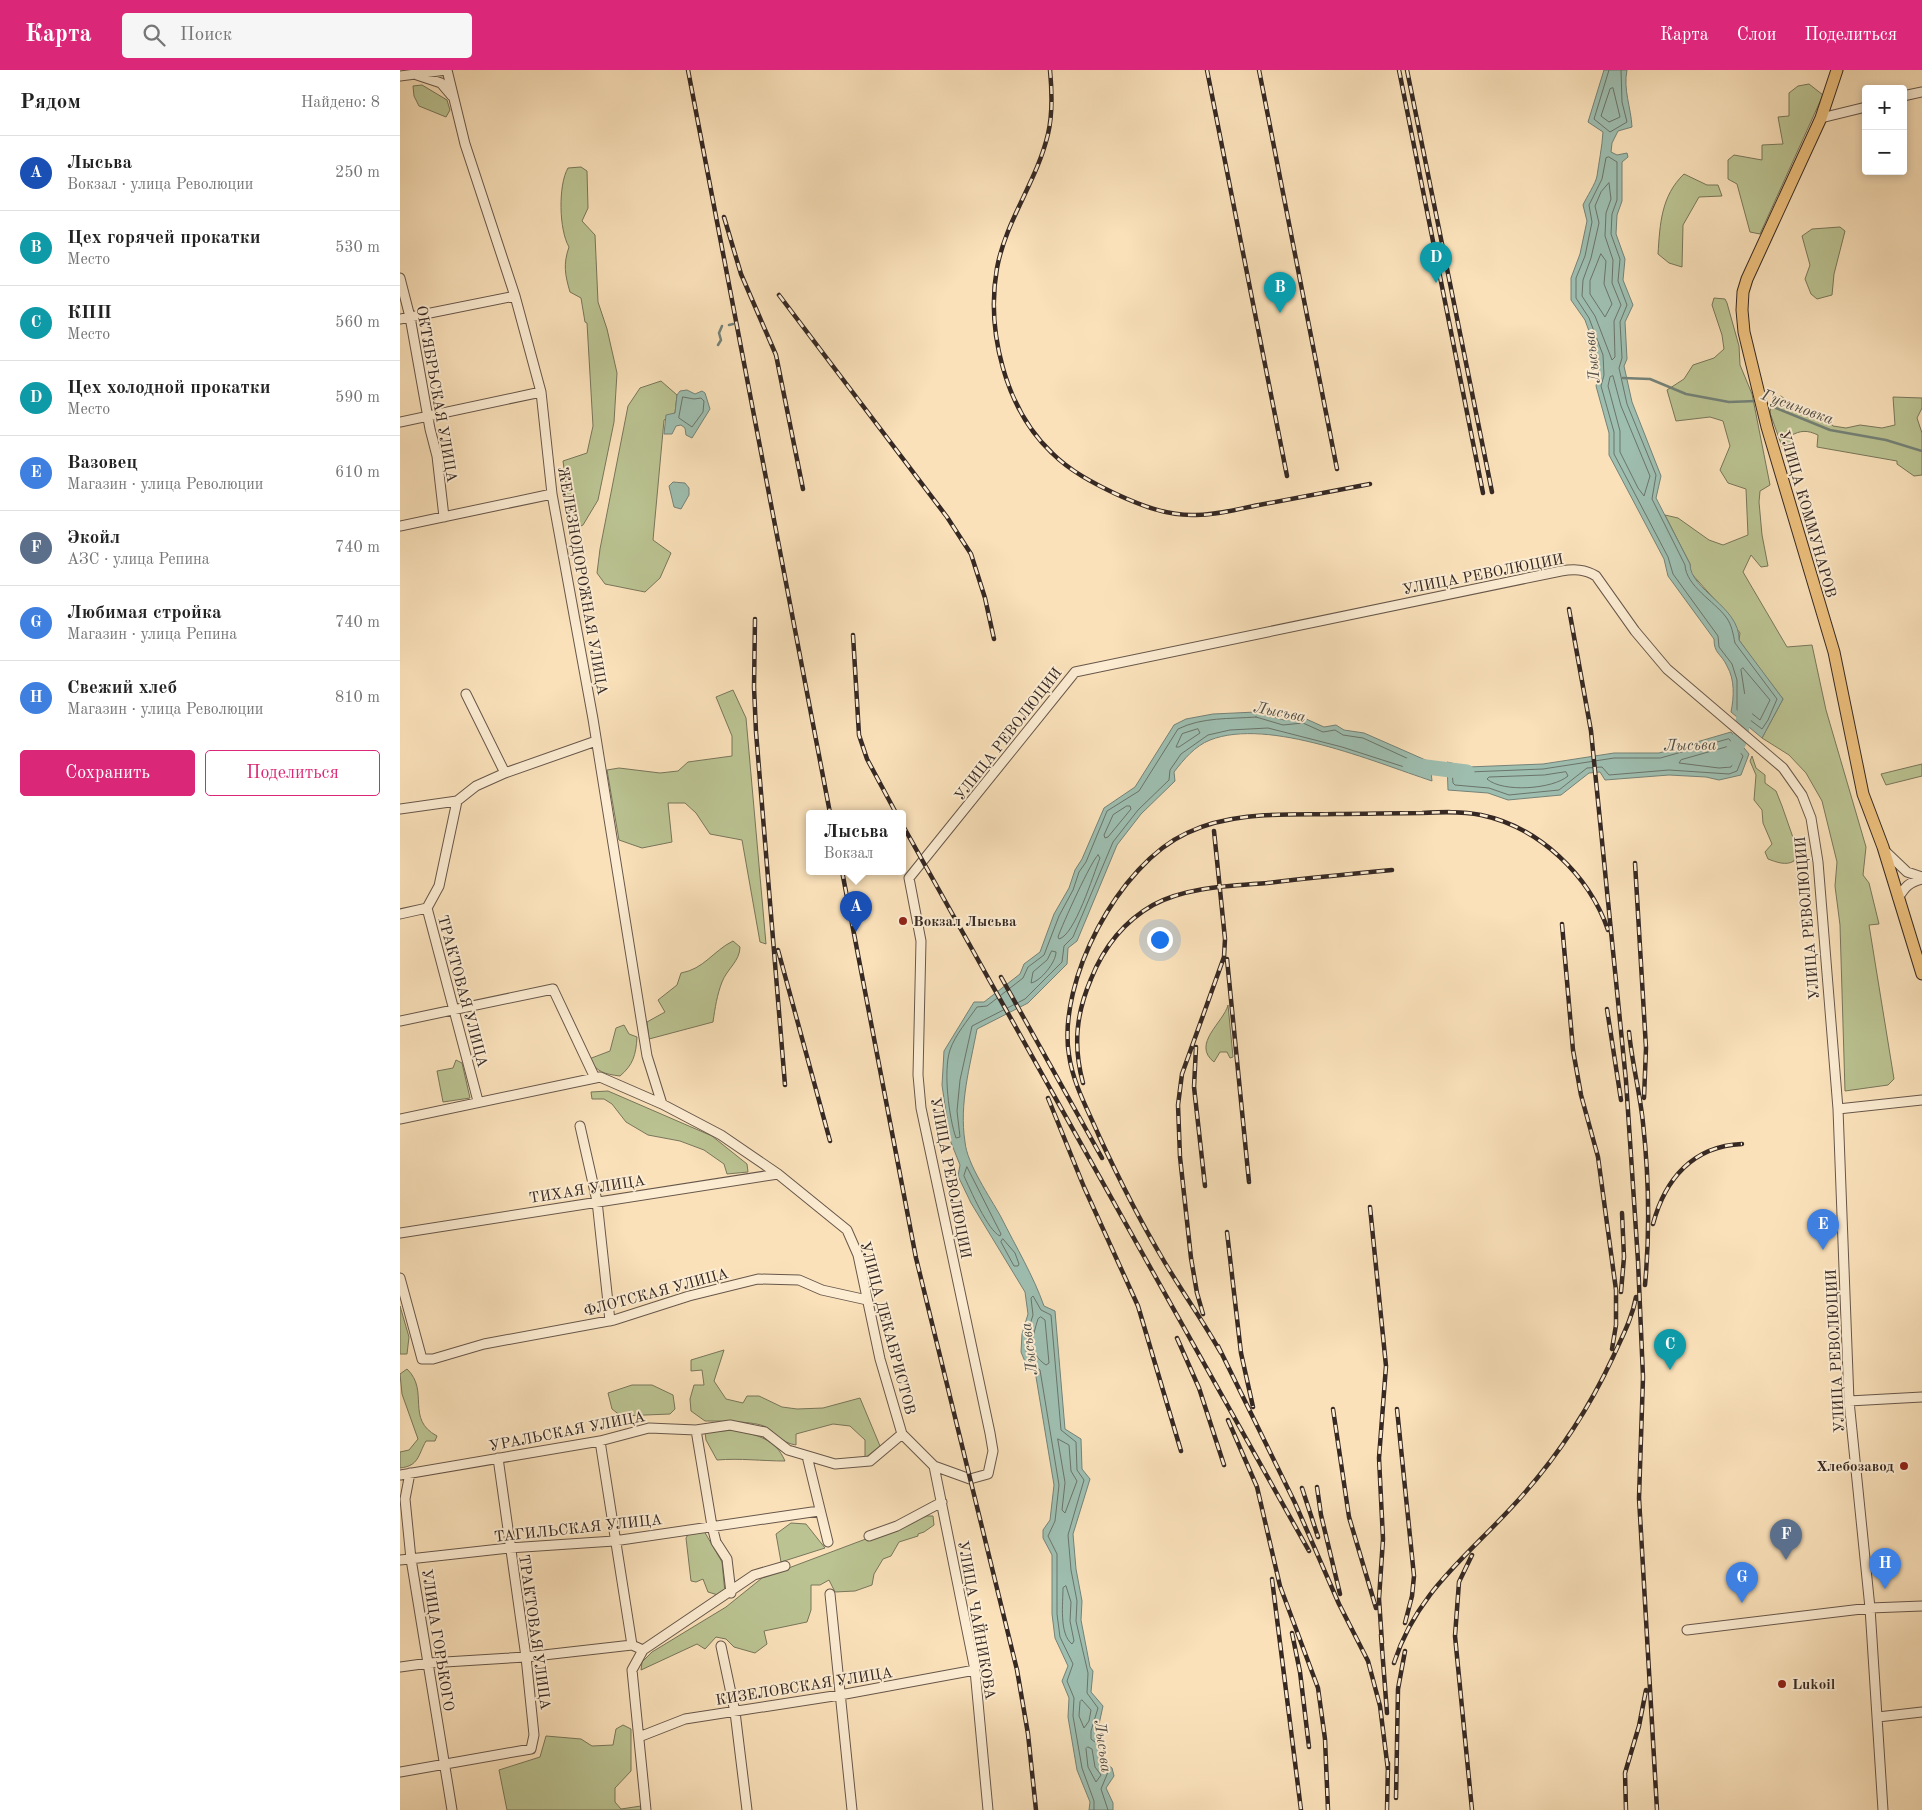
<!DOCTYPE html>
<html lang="ru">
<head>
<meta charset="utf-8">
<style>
  body { margin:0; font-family:"Old Standard TT",serif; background:#f6f6f6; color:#222 }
  .controls { position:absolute; right:15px; top:15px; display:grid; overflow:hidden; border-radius:5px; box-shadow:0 2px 8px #0003 }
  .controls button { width:45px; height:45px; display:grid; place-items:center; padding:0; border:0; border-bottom:1px solid #e0e0e0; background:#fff; color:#222; font:25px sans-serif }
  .you { position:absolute; left:759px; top:869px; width:18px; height:18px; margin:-12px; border:4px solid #fff; border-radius:50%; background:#1a73e8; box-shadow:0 0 0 8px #1a73e833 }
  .badge { display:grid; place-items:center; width:32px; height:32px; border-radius:50%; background:#db2777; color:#fff; font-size:16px; font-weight:700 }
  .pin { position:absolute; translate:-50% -41px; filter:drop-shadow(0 1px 2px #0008) }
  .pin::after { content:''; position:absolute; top:26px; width:18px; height:15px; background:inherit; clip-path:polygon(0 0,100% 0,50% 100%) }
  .popup { position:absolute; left:406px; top:740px; width:100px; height:65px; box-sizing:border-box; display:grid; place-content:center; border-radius:5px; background:#fff; filter:drop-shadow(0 1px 4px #0005); font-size:16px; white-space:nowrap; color:#767676 }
  .popup b { font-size:19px; color:#222 }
  .popup::after { content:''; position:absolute; left:50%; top:100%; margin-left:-10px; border:10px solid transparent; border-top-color:#fff }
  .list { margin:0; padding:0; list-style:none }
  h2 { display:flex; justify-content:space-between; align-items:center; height:65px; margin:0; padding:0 20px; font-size:21px }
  h2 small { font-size:16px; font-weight:400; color:#767676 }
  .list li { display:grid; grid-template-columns:32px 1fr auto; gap:15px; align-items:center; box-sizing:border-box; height:75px; padding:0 20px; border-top:1px solid #e0e0e0 }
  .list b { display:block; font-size:19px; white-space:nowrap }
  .list p { margin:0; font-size:16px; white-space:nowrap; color:#767676 }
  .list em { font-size:16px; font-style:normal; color:#767676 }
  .actions { display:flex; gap:10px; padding:15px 20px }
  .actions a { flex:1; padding:11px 0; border:1px solid #db2777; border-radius:5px; text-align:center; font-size:18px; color:#db2777 }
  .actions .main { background:#db2777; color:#fff }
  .icon { flex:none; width:28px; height:28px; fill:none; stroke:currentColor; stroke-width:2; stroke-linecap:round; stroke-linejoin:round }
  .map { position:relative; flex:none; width:1522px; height:1740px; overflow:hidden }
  header { display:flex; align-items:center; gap:30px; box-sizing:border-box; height:70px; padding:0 25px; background:#db2777; color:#fff }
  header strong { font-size:24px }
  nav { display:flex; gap:28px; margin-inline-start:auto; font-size:18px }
  .search { width:350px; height:45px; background:#f6f6f6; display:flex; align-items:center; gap:12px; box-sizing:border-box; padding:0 18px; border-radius:5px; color:#767676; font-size:19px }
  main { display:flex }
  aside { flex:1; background:#fff }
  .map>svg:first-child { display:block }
</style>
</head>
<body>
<header>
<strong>Карта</strong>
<div class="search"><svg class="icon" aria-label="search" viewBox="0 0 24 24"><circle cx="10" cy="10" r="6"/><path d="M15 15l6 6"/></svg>Поиск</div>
<nav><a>Карта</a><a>Слои</a><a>Поделиться</a></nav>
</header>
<main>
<aside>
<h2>Рядом<small>Найдено: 8</small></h2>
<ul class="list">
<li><span class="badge" style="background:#1a4fb4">A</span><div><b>Лысьва</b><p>Вокзал · улица Революции</p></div><em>250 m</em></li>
<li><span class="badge" style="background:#0f9aa8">B</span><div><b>Цех горячей прокатки</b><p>Место</p></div><em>530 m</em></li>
<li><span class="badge" style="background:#0f9aa8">C</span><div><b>КПП</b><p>Место</p></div><em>560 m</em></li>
<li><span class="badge" style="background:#0f9aa8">D</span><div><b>Цех холодной прокатки</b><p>Место</p></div><em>590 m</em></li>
<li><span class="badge" style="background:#3f7fe0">E</span><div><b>Вазовец</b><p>Магазин · улица Революции</p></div><em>610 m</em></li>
<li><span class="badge" style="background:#5c6f8a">F</span><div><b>Экойл</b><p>АЗС · улица Репина</p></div><em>740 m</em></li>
<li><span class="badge" style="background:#3f7fe0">G</span><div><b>Любимая стройка</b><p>Магазин · улица Репина</p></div><em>740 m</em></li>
<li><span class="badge" style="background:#3f7fe0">H</span><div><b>Свежий хлеб</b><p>Магазин · улица Революции</p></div><em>810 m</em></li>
</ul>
<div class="actions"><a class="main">Сохранить</a><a>Поделиться</a></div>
</aside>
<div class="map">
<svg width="1522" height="1740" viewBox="0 0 1522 1740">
  <rect width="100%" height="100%" fill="#fae1ba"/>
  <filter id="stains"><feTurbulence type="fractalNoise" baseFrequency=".004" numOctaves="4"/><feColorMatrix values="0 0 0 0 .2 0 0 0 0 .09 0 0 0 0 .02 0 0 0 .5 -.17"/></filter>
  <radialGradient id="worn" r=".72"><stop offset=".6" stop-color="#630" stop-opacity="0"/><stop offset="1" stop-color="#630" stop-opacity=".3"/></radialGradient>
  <path fill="#bbc392" stroke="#78765b" d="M1409 14 1423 25 1360 164 1350 162 1337 114 1328 109V90L1334 85 1362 90V75L1383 74 1378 47 1389 46V23L1398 16Z
    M22 15 47 30 50 40 46 47 19 36 14 26 13 16Z
    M181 97 187 101 188 138 182 151 195 165 198 232 207 259 217 303 214 352 198 430 183 455 172 460 163 391 187 383 193 356 187 253 185 252 181 228 170 222C165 205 163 194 169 177 159 160 158 115 168 98Z
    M1284 104 1307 115H1318L1322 126 1299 127 1283 155 1282 197 1269 193 1258 184C1260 154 1261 126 1284 104Z
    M1440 157 1445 161 1434 204 1432 225 1417 229 1411 224 1405 209 1410 195 1402 166 1412 159Z
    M1314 228 1325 229 1327 233 1339 276 1340 295 1352 324 1370 415 1360 421 1359 432 1362 465 1368 496 1361 497 1351 485 1343 502 1387 577 1412 575 1426 640 1466 777 1463 805 1469 813 1479 854 1469 855 1494 1009 1488 1015 1445 1021 1440 855 1435 816 1437 792 1422 731 1406 703 1389 685 1362 668 1383 629 1356 594 1339 570 1340 563 1316 531 1290 502V494L1265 445 1278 448 1309 470 1323 475 1348 465 1346 419 1328 413 1320 400 1330 376 1323 351 1310 347 1276 351 1267 320 1284 309 1293 295 1314 288 1324 279 1322 265 1312 235Z
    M261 311 277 325 275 343 264 350 253 470 271 483 260 508 245 522 205 514 197 503 200 479 228 336 240 318Z
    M1381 326 1401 342H1421L1433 356 1446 358 1460 355 1482 358 1495 355 1493 327 1522 328V338L1517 348 1522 363V405L1514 406 1497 394V391L1417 377 1418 365C1407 360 1401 360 1390 366L1398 388 1391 396 1388 393 1370 343 1372 329Z
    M333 620 346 648 366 874 360 872 342 770 310 764 296 743 285 733H268L272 772 242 778 219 770 207 700 219 698 260 703 278 701 288 692 332 686V666L316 627Z
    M1352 686 1356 698 1365 705V713L1376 721 1382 736 1397 779 1394 791C1386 796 1376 792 1368 789L1365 782 1372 774 1363 753 1362 740 1354 730 1356 705 1350 691Z
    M1522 694V706L1486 715 1481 704Z
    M333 871 340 877C340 891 327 899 322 912 317 925 315 938 313 952L249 969 247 952 265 942 258 930 277 915 281 903C304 899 313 881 333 871Z
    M828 935 833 987 830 988 827 982H820L814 992C791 974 824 952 828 935Z
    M224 955 229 964 237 967C236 985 233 995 220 1006 204 1004 197 1002 189 989L210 981 216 958Z
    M56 990 62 993 70 1028 43 1032 37 1001 53 998Z
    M208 1021 312 1066 347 1094 348 1102 327 1104 324 1094 304 1080 280 1071 248 1065 226 1052 212 1034 204 1029H192L191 1022Z
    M0 1236 9 1267 7 1284H0Z
    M324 1280 314 1311 326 1329 343 1333 347 1326H359L382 1337 397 1339 423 1338 460 1328 480 1376 465 1388V1370L450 1356 433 1354 396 1364V1375C382 1373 377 1364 366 1357 355 1351 318 1351 305 1351L291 1341 290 1329 294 1315H304L302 1300 291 1301V1290Z
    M7 1299C30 1321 5 1349 37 1366L35 1371H26C18 1385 19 1396 0 1398V1382L9 1380 18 1369 2 1324 0 1304Z
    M232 1315H252L273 1325 275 1339 270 1344 221 1346 212 1339 208 1323Z
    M336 1360C358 1366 375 1368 385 1391 362 1391 340 1388 317 1390L306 1370 305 1362Z
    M527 1446H533L534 1455 524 1462 518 1464V1466L499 1472 491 1486 483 1489 474 1504 472 1515 455 1521 435 1522 429 1510 420 1515H411V1540L407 1552 364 1561 367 1574 355 1583 334 1577 326 1569 316 1567 305 1579 297 1574 241 1600 242 1592 252 1582 326 1537 362 1508Z
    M391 1453 406 1454 425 1478 381 1492 376 1464Z
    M304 1461 322 1492 325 1523 318 1525 308 1522 303 1509 296 1512 291 1511 286 1468 289 1463Z
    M223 1655 231 1659V1701L215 1718V1732L221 1739 241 1736V1740H107L99 1700 140 1687 146 1666 181 1669 192 1676 213 1675 216 1659Z"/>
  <path fill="#9ebeb0" stroke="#748278" d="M1204 0H1227C1223 20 1231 37 1232 57L1218 61 1212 73 1211 82 1217 85 1227 83 1228 87 1222 92V131L1217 145 1216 164 1225 189 1223 210 1233 235 1225 252 1227 289 1224 296 1232 332 1261 406 1256 428 1290 494C1290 520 1340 537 1339 570L1383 629 1362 668 1331 642C1334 627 1335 610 1327 596 1321 583 1314 584 1314 569L1268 506 1264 489 1209 385V363L1196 316 1199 305 1198 286 1185 250 1171 230V208L1180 184 1187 151 1183 135C1186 128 1196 113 1197 106 1199 92 1202 77 1203 62L1188 52Z
    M287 320 295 324 302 321 305 323 310 339 292 368 286 365 285 358 281 355 276 356 272 364H264L266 345 275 343 277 325 280 321Z
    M273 412 285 413 289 418V425L281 439 274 437 269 416Z
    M856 642 884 650 904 648 924 657 936 655 944 660 964 663 1030 692 1032 711C974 692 869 647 810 670 795 676 784 689 774 702L775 711 741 744 717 775 677 871 668 878 667 894 628 933 577 959C570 997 559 1033 565 1072 567 1094 590 1127 601 1147 616 1177 633 1205 644 1236L655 1241 665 1359 681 1369 682 1399 690 1409 673 1464 676 1499 682 1531 681 1550 690 1597 693 1601 691 1622 703 1636 696 1668 704 1671C705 1683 701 1691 712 1698L714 1706 706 1718 713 1733V1740H689L690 1732 677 1700 668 1647 669 1628 662 1611 668 1596 655 1568 652 1544V1485L643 1468V1460L650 1450 654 1415 635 1301 626 1294 621 1282 622 1264 628 1244 625 1222 571 1133 558 1106 560 1095 550 1070 542 1015 544 981 574 932H584L620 904 624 894 640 882 654 844 669 818 675 800 682 789 704 738 735 717 774 655 786 649 813 644Z
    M1331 662 1349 684 1341 705 1319 710 1306 707 1269 705 1205 710 1200 702 1189 703 1161 725 1108 730 1088 723 1048 720 1047 692 1068 697 1143 694 1214 683H1259Z"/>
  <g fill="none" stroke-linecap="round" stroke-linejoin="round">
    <path stroke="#6a746a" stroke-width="1" d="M1209 0 1194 49 1210 62 1227 52 1222 32 1221 0
      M1213 18 1220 47 1209 52 1201 46 1210 19Z
      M1209 87 1217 92V130L1212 144 1211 164 1220 189 1218 211 1227 235 1220 252 1222 288 1219 298 1227 334 1256 405 1252 429 1285 495C1286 516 1314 531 1326 547 1332 555 1333 564 1335 573L1377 629 1368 650 1362 659 1337 640V610L1332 594 1319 577 1318 566 1273 504 1268 487 1214 384V362L1201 316 1204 305 1203 285 1189 248 1176 228V208L1185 186 1192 152 1189 135 1202 109 1206 88Z
      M1209 113 1211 129 1206 143 1205 166 1213 190 1212 213 1221 235 1214 251 1215 287 1212 290 1195 246 1182 226 1183 210 1191 188 1199 153 1195 136 1201 122Z
      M1201 184 1206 191 1204 214 1212 234 1205 247 1190 224V211Z
      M1213 306 1221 336 1250 406 1244 426 1238 418 1220 382V361L1208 316 1210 307Z
      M283 327 294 329 301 328 304 331 303 342 292 357 279 348Z
      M1343 598 1370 630 1360 650 1344 637 1345 626 1341 600Z
      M856 647 883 655 903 653 923 662 935 660 943 665 963 668 1024 696 1026 701 1023 703 942 677 868 658 830 660 808 665 781 684 770 700 769 710 738 740 713 772 673 867 664 876 662 892 625 929 572 956 560 1010 557 1041 560 1067 556 1068C549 1048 543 1001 550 980 555 965 568 950 577 937L587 936 623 908 628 897 644 885 659 846 673 820 679 802 686 792 707 741 739 721 778 659C802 647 830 649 856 647Z
      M798 659 800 663 779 677H776L782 664Z
      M1329 669 1343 686 1337 701 1329 704 1269 700 1209 705 1202 697 1187 698 1159 720 1109 725 1089 718 1055 715 1053 713 1052 702 1054 700 1069 702 1143 699 1214 688H1260Z
      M1327 677 1336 686 1331 697 1319 698 1279 693 1281 690Z
      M1166 702 1168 706C1153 719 1103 723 1087 709L1089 707 1144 705Z
      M727 736H730L731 739 708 767 705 768 704 765 713 745Z
      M698 785 700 788C693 805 675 865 659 869L658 867C662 855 692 789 698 785Z
      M652 881 656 882C656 892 641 911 631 913L633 902 647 890Z
      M567 1097 601 1164 600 1166C588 1161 570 1119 564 1106Z
      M603 1169 615 1183 619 1194 618 1196H614L601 1172Z
      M641 1247 645 1250 649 1293 646 1295C628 1283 632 1268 638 1249Z
      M658 1369 669 1375 671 1401 677 1411 665 1443 662 1440 665 1413Z
      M666 1516 671 1532 670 1551 674 1571 672 1574C659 1564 663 1533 663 1518Z
      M682 1630 691 1640 689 1651 684 1658 679 1646 680 1632Z
      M688 1677 692 1679 695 1697 701 1705 696 1712 688 1697 686 1679Z
      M694 1740V1731L682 1698 673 1646 674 1628 667 1611 673 1594 660 1567 657 1544V1484L648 1466 655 1451 659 1415 640 1300 631 1291 626 1281 627 1264 633 1245 631 1228 633 1226 641 1240 651 1245 661 1360 676 1372 677 1400 684 1410 668 1465 671 1500 677 1531 676 1551 688 1603 687 1623 698 1638 691 1661V1669L699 1675 701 1695 708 1702 701 1719 708 1740"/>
    <path stroke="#748278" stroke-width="2.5" d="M329 255 333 254
      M318 275 321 270 319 263 322 256
      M1223 308 1250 309 1286 324 1329 332 1356 331
      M1366 334 1430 360 1486 370 1522 381"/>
    <path stroke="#9ebeb0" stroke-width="15" d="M1328 689 1339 672 1347 631
      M1010 695 1067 702"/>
    <g stroke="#67574a" stroke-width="11">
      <path id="minor" d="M47 0 65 74 115 226 141 322 152 424 193 649 247 986 262 1034
        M17 5 41 13 52 26
        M0 6 46 0
        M1503 26 1522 22
        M1421 48 1466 37
        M0 208 10 247 30 359 37 386 44 447
        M0 249 115 226
        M0 352 141 322
        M0 456 152 424
        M66 624 105 703
        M57 731 39 816 27 838 78 1031
        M0 739 57 731 76 716 105 703 196 671
        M1486 782 1507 802 1522 807
        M1498 828C1505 817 1509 812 1522 809
        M0 844 27 838
        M0 951 153 919 195 1008
        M1438 1039 1522 1030
        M0 1049 200 1007 262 1034 321 1065 378 1104 447 1160 458 1185 480 1289 502 1364 534 1396 570 1409 588 1404 593 1381 590 1363 521 1038 518 1005 521 871 509 808 675 602 1161 501C1174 499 1185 499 1196 506L1235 561 1267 599 1383 698 1402 725 1411 748 1418 792 1438 1039 1449 1331 1470 1538 1483 1740
        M180 1056 197 1131 210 1251
        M0 1163 378 1104
        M0 1208 22 1289H33L84 1274 214 1250 289 1226 358 1209 399 1210 422 1220 467 1230
        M1449 1331 1522 1327
        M296 1360 312 1456 316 1472 327 1489 331 1523
        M200 1371 232 1575 243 1580 232 1600 246 1740
        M407 1386 428 1472
        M534 1396 575 1600 588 1740
        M10 1403 5 1429 11 1489 52 1740
        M0 1405 200 1371 249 1358 296 1360 330 1355 365 1362 388 1380 435 1394 470 1391 502 1364
        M469 1466 497 1456 542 1432
        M0 1490 109 1478 214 1471 419 1441
        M430 1524 452 1740
        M1287 1560 1470 1538 1522 1536
        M321 1576 335 1642 347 1740
        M243 1580 354 1505 385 1496
        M0 1597 29 1593 126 1587 232 1575
        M1478 1647 1522 1642
        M239 1667 285 1649 440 1625 575 1600
        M0 1702 131 1679 134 1665 126 1587 98 1388"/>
    </g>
    <g stroke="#362924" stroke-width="13">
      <path id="major" d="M1437 0 1421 48 1347 209 1343 222 1342 240 1344 262 1367 357 1434 582 1463 724 1483 777 1522 904"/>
    </g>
    <use href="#minor" stroke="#fcecd2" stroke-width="9"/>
    <use href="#major" stroke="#edc07d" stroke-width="11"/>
    <g stroke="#362924" stroke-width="4.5">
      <path id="rail" d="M288 0 430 743
        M650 0C652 21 653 43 648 64 637 111 606 150 597 198 586 260 605 339 652 383 670 401 693 413 716 424 740 435 765 445 792 445 814 446 837 439 859 435 896 428 933 421 970 414
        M807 0 887 406
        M859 0 937 399
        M999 0 1083 423
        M1007 0 1092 422
        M324 147 341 204 376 285 403 419
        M379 225 547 447 571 484 585 528 594 569
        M1169 539 1191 661 1226 1011 1238 1191 1243 1307 1239 1428 1257 1740
        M355 549 354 617 356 662 385 1015
        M453 565 459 665 467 689 496 743
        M502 754 909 1481
        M1235 793 1246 978 1244 1028
        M442 801 516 1188 617 1600 628 1664 636 1740
        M1162 854 1173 980 1181 1025 1198 1087 1216 1220V1255L1212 1279
        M378 880 430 1071
        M827 889 849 1112
        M601 907 702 1088
        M1207 939 1221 1030
        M1229 962C1232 993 1240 1023 1243 1053 1249 1108 1250 1161 1245 1215
        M796 977 794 1017 805 1116
        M683 1013C673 976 676 944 691 909 703 879 723 852 753 835 786 817 830 816 867 813 909 808 950 804 992 800
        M648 1028 684 1117 738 1236 781 1381
        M970 1137 986 1296 979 1388 983 1469 979 1529 982 1573
        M1253 1154C1265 1109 1293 1076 1342 1074
        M827 1162 841 1283 853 1337
        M1221 1222 1224 1187 1222 1143
        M803 1244 797 1223 791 1188 780 1087 778 1035 782 1004 824 887 825 869 814 761
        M777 1268 799 1318 824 1395
        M818 1276 895 1433 939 1534 968 1591 980 1636 988 1700
        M821 1283C802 1249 780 1219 761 1186 738 1147 718 1107 699 1066 688 1040 673 1014 669 985 657 911 719 794 787 763 832 741 886 745 936 744 964 744 993 743 1022 743 1041 742 1062 741 1081 745 1139 757 1189 805 1208 860
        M933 1339 949 1447 976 1538
        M997 1339 1014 1506 1012 1526 1005 1553
        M828 1350 857 1417 880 1516 918 1618 925 1669 928 1740
        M917 1417 921 1445 940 1524
        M902 1418 918 1467
        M872 1509 901 1740
        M892 1563 900 1602 909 1677
        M981 1565 987 1643
        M994 1593C1016 1524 1064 1489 1111 1438 1154 1392 1187 1343 1213 1287 1222 1267 1232 1249 1236 1227
        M996 1728 998 1619 1005 1581
        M987 1740 988 1693
        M1072 1740 1055 1566 1059 1512 1072 1485
        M1226 1740 1225 1703 1239 1656 1246 1620"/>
    </g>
    <use href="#rail" stroke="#fcecd2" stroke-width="2.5" stroke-dasharray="8" stroke-linecap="butt"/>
  </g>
  <g fill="#8f2418" stroke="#fcecd2" stroke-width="2">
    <circle cx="503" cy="851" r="5"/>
    <circle cx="1504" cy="1396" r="5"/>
    <circle cx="1382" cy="1614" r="5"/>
  </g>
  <g text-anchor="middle" stroke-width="4" stroke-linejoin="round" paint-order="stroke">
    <g font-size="15" fill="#362924" stroke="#fcecd2">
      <text transform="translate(37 324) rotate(80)" y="5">ОКТЯБРЬСКАЯ УЛИЦА</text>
      <text transform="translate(1408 444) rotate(74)" y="5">УЛИЦА КОММУНАРОВ</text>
      <text transform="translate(1083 504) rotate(-11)" y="5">УЛИЦА РЕВОЛЮЦИИ</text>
      <text transform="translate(183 511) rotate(80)" y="5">ЖЕЛЕЗНОДОРОЖНАЯ УЛИЦА</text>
      <text transform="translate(608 664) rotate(-52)" y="5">УЛИЦА РЕВОЛЮЦИИ</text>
      <text transform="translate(1407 848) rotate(-95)" y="5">УЛИЦА РЕВОЛЮЦИИ</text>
      <text transform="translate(63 921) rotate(75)" y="5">ТРАКТОВАЯ УЛИЦА</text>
      <text transform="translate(551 1108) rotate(79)" y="5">УЛИЦА РЕВОЛЮЦИИ</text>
      <text transform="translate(187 1119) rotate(-9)" y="5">ТИХАЯ УЛИЦА</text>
      <text transform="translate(256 1222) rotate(-15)" y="5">ФЛОТСКАЯ УЛИЦА</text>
      <text transform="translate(488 1258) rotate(75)" y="5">УЛИЦА ДЕКАБРИСТОВ</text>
      <text transform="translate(1435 1281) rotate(-93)" y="5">УЛИЦА РЕВОЛЮЦИИ</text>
      <text transform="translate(167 1361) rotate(-11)" y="5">УРАЛЬСКАЯ УЛИЦА</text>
      <text transform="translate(178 1458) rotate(-6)" y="5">ТАГИЛЬСКАЯ УЛИЦА</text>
      <text transform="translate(577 1550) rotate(80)" y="5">УЛИЦА ЧАЙНИКОВА</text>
      <text transform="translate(135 1562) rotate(82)" y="5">ТРАКТОВАЯ УЛИЦА</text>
      <text transform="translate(38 1570) rotate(81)" y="5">УЛИЦА ГОРЬКОГО</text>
      <text transform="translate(404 1616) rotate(-9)" y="5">КИЗЕЛОВСКАЯ УЛИЦА</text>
    </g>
    <g font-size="15" font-weight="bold" fill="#362924" stroke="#fcecd2" text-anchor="start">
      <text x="513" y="856">Вокзал Лысьва</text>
      <text x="1494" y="1401" text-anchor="end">Хлебозавод</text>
      <text x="1392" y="1619">Lukoil</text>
    </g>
    <g font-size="16" font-style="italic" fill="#504e47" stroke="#fcecd2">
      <text transform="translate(1191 287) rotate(-96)" y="6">Лысьва</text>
      <text transform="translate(1398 336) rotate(20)" y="6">Гусиновка</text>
      <text transform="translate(880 641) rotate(11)" y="6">Лысьва</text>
      <text transform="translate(1290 674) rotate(-1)" y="6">Лысьва</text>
      <text transform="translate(628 1279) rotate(-97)" y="6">Лысьва</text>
      <text transform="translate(704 1676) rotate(82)" y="6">Лысьва</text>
    </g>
  </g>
  <rect width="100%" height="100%" filter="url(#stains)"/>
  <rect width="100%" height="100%" fill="url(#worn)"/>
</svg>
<div class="controls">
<button>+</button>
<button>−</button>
</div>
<div class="you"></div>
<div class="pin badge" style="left:456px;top:862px;background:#1a4fb4">A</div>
<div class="popup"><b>Лысьва</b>Вокзал</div>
<div class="pin badge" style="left:880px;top:243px;background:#0f9aa8">B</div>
<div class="pin badge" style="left:1270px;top:1300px;background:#0f9aa8">C</div>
<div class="pin badge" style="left:1036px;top:213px;background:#0f9aa8">D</div>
<div class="pin badge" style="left:1423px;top:1180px;background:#3f7fe0">E</div>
<div class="pin badge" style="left:1386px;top:1490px;background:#5c6f8a">F</div>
<div class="pin badge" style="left:1342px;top:1533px;background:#3f7fe0">G</div>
<div class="pin badge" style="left:1485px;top:1519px;background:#3f7fe0">H</div>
</div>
</main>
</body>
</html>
